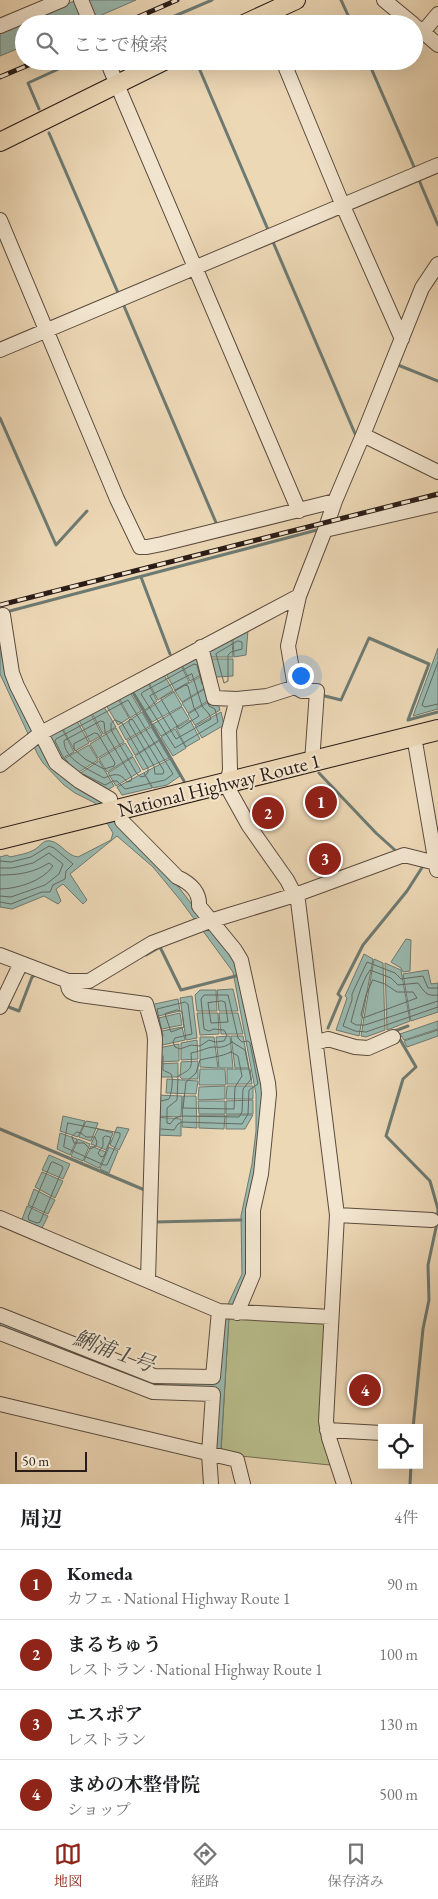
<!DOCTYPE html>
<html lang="ja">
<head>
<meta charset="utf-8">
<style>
  body { margin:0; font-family:"EB Garamond","Noto Serif JP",serif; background:#f6f6f6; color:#202124 }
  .controls { position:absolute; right:15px; bottom:15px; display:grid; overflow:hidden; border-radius:0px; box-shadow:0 5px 20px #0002 }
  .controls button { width:45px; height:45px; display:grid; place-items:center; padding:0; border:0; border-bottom:1px solid #e0e0e0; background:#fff; color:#202124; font:25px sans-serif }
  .scale { position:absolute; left:15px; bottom:12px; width:72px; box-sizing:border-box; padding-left:5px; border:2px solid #2a1c17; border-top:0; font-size:14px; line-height:18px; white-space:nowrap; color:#2a1c17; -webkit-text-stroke:4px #f3e6d0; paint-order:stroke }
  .you { position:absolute; left:300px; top:675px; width:18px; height:18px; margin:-12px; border:4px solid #fff; border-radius:50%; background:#1a73e8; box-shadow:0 0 0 8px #1a73e833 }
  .badge { display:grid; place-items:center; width:32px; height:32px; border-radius:50%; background:#8f2418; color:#fff; font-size:16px; font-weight:700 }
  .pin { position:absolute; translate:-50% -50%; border:2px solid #fff; box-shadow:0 1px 5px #0006 }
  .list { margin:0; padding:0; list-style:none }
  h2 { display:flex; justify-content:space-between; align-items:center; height:65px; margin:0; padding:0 20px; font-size:21px }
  h2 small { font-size:16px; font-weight:400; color:#757577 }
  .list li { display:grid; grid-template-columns:32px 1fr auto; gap:15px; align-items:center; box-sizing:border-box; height:70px; padding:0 20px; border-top:1px solid #e0e0e0 }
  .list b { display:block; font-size:19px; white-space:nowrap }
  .list p { margin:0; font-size:16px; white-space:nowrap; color:#757577 }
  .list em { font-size:16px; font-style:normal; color:#757577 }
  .icon { flex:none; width:28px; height:28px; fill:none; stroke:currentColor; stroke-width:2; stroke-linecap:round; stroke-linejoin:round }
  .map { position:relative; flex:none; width:438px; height:1484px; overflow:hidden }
  .search { position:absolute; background:#fff; box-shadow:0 5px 20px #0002; left:15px; right:15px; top:15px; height:55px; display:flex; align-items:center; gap:12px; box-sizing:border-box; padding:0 18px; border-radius:28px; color:#757577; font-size:19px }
  .sheet { height:345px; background:#fff }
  nav { display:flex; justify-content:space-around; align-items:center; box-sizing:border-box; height:70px; border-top:1px solid #e0e0e0; background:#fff; font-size:14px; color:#757577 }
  nav a { display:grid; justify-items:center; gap:2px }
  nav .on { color:#8f2418 }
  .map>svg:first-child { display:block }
</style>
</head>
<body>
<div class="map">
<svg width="438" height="1484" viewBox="0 0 438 1484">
  <rect width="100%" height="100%" fill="#edd8b6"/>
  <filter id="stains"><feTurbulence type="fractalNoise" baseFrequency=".004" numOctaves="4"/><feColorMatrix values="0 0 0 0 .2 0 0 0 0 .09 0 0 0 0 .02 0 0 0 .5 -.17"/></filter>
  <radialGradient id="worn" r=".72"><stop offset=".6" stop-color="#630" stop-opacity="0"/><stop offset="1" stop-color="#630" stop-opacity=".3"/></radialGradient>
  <path fill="#b9be8d" stroke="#726d52" d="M229 1316 325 1323 323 1433 330 1465 240 1456 221 1452Z"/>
  <path fill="#99b9af" stroke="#6d7a72" d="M81 0H136L97 17 94 16 75 24H24V46L0 56V32L72 2Z
    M0 615 40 739 105 800 170 876 237 963 263 1083 249 1275 229 1316 221 1449H217L214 1440 217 1390 153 1388 0 1328V1320L154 1380H218L222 1317 242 1274 241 1216 252 1164 256 1131V1094L233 972 181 901 153 867 117 836 70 874 87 900 83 904 63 884 56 889 61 901 58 904 44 896 12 909 0 907V857L7 855 10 857C18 855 27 854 34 850 40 847 43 839 51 841 61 843 67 856 78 857L111 840 113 833 95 803 75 793 64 785 43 763 38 755 0 674Z
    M248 630 246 655 234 657 233 638Z
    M232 639 233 657H211L209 651Z
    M438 648V709L413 716Z
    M199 655 204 673 190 681 182 665Z
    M211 659H233V676L216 677Z
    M181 665 189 682 175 690 166 674Z
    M205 674 208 686 182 702 175 691Z
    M164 675 173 690 158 700 149 683Z
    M148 683 157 701 145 710 133 691Z
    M208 687 211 699 188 713 182 703Z
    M130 692 141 711 130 718 119 698Z
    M174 692 182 706 152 722 145 711Z
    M118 699 129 718 118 725 106 705Z
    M212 700 218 703 220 710 195 725 188 714Z
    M104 707 116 727 103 734 92 713Z
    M182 707 189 719 161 736 153 724Z
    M142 712 150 726 126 740 119 727Z
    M221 712 224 725 202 738 195 726Z
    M91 714 102 735 90 742 79 720Z
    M190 720 200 739 186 747 176 728Z
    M77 721 89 743 75 751 63 729Z
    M151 727 159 740 135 755 127 741Z
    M116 728 124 742 98 758 90 744Z
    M62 729 74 752 59 760 48 737Z
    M175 729 186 748 173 756 161 737Z
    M159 741 169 758 143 770 135 756Z
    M125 743 133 756 107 772 99 759Z
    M89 745 98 760 74 775 60 761Z
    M133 757 141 771 116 786 108 773Z
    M170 759 180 776 167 785 153 788 144 773 152 788 122 795 117 787Z
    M99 761 114 786 106 791 76 776Z
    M406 939 411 940 410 971 403 972 401 968 391 962Z
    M364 954 373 959 359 1036 336 1030 347 998 345 996Z
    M374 959 383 963 385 1030 366 1037 361 1036Z
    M385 963 401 970 410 1021 387 1030Z
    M428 970 431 984 438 983V1012L411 1021 403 974Z
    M233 989 238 1011H219L217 990Z
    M200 990H216L217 1011H197L195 995Z
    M192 996 197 1038 186 1040 180 998Z
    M178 999 180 1011 154 1017 150 1005Z
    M180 1013 182 1025 157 1030 154 1019Z
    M197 1013H218L219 1034 200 1035Z
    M219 1013H238L243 1034H221Z
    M438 1021V1029L404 1040 400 1034Z
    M182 1027 185 1040 158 1046 157 1032Z
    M438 1030V1036L407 1047 404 1041Z
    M230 1036 233 1068H219L216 1037Z
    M231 1036H243L249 1068H235Z
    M200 1037H214L218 1068 200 1067Z
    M197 1040 198 1059 181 1060V1043Z
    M179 1044V1061L158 1062V1048Z
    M198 1061V1079H182L180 1077 181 1062Z
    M178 1063V1077H158V1064Z
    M200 1069H225L226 1085H199Z
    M227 1069H250L252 1084H227Z
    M167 1079 198 1081 196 1094 166 1093Z
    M225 1086V1099L198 1100 199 1087Z
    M227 1086H253V1099H226Z
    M156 1095 182 1096 181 1117 155 1116Z
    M183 1096H196L197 1128 182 1127Z
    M253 1100V1114H226V1101Z
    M198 1101H225V1114H199Z
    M199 1115H225L224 1129 199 1128Z
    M226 1115H253L245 1129H226Z
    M63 1116 85 1121 78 1137 60 1131Z
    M155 1117 181 1119V1136L155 1135Z
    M86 1121 98 1123 91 1141 79 1137Z
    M117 1127 129 1129 119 1150 110 1145Z
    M98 1129 113 1133 106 1150 91 1144Z
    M60 1133 77 1139 70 1155 57 1149Z
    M78 1139 90 1144 83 1161 71 1156Z
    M91 1146 106 1152 99 1168 84 1161Z
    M109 1147 118 1151 109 1173 100 1169Z
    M49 1155 70 1164 63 1179 42 1170Z
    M42 1172 63 1181 55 1198 35 1187Z
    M34 1189 55 1200 48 1214 28 1205Z
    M27 1206 48 1216 41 1230 21 1222Z"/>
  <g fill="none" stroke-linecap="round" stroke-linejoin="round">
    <path stroke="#626a63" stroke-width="1" d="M238 641 242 642V649L231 652 228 655V681L224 683 216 654Z
      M438 662 422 705 425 707 438 704
      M192 674 202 706 209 714 211 719 176 739 150 696Z
      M202 684 197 665 194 664 143 692 141 694 175 748 218 722 215 709 209 706 207 701
      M185 685 188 686 194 708 199 716 179 729 161 699Z
      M130 719 133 720 164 771 163 774H155L154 766 129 723Z
      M115 720 122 723 148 768V772L145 776 141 777 137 774 111 730V724Z
      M101 721 104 722 105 732 132 778 131 781 127 782C120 772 114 774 104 778 90 770 64 760 64 741Z
      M95 733 98 734 115 763 114 766 104 769 85 759 74 749V744Z
      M68 762 63 757 55 741 56 739 128 700 173 774 165 780 125 789 117 781H113L105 785 83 774
      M0 861 11 862 31 857 49 846 54 848 73 864 66 871 65 879 53 885 50 892H42L11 904 0 902
      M0 868H12L33 863 49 853 63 864 59 874 45 885 11 897 0 896
      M0 875C18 875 33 873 49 863L53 866C43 881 17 889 0 889
      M373 980 385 984 397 992H413L417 998 363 1018 361 1015 366 995Z
      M438 988H428L423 976 401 979 395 973 367 962 352 994V1000L343 1026 355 1031 366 1032 438 1007
      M438 995C426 997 424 991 418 983L398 985 391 978 370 970C361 982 355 1007 351 1022L356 1025H365L438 1001
      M222 1001 225 1002 228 1022 211 1023 208 1003Z
      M178 1010 182 1012 184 1027 171 1032 165 1014Z
      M232 1042 245 1050 251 1079 243 1089 242 1112 239 1117 181 1116 175 1118 170 1124 167 1123V1108L177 1100 178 1076C192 1069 192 1068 191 1053 197 1052 202 1050 208 1048 216 1045 221 1051 232 1042Z
      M231 1052 238 1056 242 1076 235 1087 234 1109 183 1108 186 1082 196 1073 200 1060C211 1057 221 1057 231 1052Z
      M161 1101 169 1099C171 1096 174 1078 171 1074 170 1073 164 1071 163 1070V1056
      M68 1123 120 1133V1136L107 1165H104L64 1147Z
      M161 1129 174 1130 178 1124 182 1122 242 1124 248 1114 249 1090 258 1084 250 1043 248 1041 242 1042 238 1038 228 995H204L201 999 204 1029 209 1031 214 1029 224 1030 227 1035 224 1041 215 1042 209 1040 200 1046 191 1045 180 1049 175 1047 173 1042 175 1038 192 1034 188 1004 185 1002 157 1009 163 1036
      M77 1132 81 1133 86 1137H95L97 1142 96 1146 90 1149 84 1143H74L72 1137Z
      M106 1136 110 1137 111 1140 104 1156 101 1157 98 1153 103 1146V1138Z
      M53 1162 62 1166 63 1168 40 1222 37 1223 29 1220 28 1217 51 1163Z"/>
    <path stroke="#6d7a72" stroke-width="3" d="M341 0 352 24
      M175 16 179 24
      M156 24 212 0
      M196 61 269 232
      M368 61 415 169
      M39 109 28 83 76 61
      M49 133 119 295
      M419 180 438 225
      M273 242 356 436
      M124 306 217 525
      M398 365 438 381
      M0 418 56 545 87 511
      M141 577 170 654
      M6 612 317 530
      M131 689 184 781
      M321 695 341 700 369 638 429 664 408 720 438 712
      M319 773 376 833 396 851
      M146 955 160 947 181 990 236 976
      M6 1006 19 1011 32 977 38 974
      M328 1028 341 997 338 994 363 945 407 891 423 866 421 865
      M392 1032 408 1026
      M398 1036 416 1067 403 1079 386 1136 430 1181 438 1209 437 1223 428 1265 429 1300 423 1329 413 1428
      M0 1129 147 1191
      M155 1222 241 1220
      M410 1484 411 1465"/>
    <g stroke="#5b4b3f" stroke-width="16">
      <path id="minor" d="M81 0 91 24
        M384 0 413 24
        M414 25 423 32 438 14
        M0 26 62 0
        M423 32 438 45
        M107 61 299 511
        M283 61 343 206 402 339
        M0 220 117 499 140 547H147L162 544 335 501
        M0 350 438 165
        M363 435 438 472
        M325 530 438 504
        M3 615 12 673 17 686 56 763 79 781 110 799
        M201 647 214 698 237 699
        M295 687 302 691H317L312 762
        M414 736 437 870
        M0 765 41 733 299 596
        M122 821 177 877C190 883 200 891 199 906L235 950 241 960 268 1083 269 1094 261 1174 253 1210V1275L237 1313
        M0 955 68 981H89L152 943 210 921 295 895 404 855 436 863
        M68 981C67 991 71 993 80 995L146 1004 154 1032 155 1039 148 1280
        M0 1007 21 963
        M316 1043 328 1039 355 1047 368 1048 393 1037
        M337 1215 432 1220
        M0 1218 219 1311 331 1317
        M0 1315 154 1376 213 1377 219 1311
        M0 1333 153 1392 213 1394 209 1454 211 1484
        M0 1404 237 1460 243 1484
        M327 1430 382 1433
        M344 1484 329 1438 326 1421 337 1215 298 901 287 880 249 826 229 790 227 783 230 770 229 730 237 699 267 696 295 687 288 646 299 596 325 530 335 501 363 435 422 288 438 264"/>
    </g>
    <g stroke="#2a1c17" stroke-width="20">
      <path id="major" d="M244 24 296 0
        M0 142 164 61"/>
    </g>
    <g stroke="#2a1c17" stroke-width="22">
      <path id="highway" d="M0 839 438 730"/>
    </g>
    <use href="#minor" stroke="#f3e6d0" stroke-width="14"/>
    <use href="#major" stroke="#edd8b6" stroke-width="18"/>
    <use href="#highway" stroke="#edd8b6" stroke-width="20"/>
    <g stroke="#2a1c17" stroke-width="5">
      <path id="rail" d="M122 24 177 0
        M0 77 38 61
        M0 605 438 494"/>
    </g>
    <use href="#rail" stroke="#f3e6d0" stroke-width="3" stroke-dasharray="9" stroke-linecap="butt"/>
  </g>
  <g text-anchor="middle" stroke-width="4" stroke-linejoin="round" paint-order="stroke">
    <g font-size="20" fill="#2a1c17" stroke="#f3e6d0">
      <text transform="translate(219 785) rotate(-14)" y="7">National Highway Route 1</text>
    </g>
    <g font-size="21" font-style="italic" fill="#4b4b45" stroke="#f3e6d0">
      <text transform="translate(114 1351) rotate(20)" y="7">鯏浦１号</text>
    </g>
  </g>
  <rect width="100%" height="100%" filter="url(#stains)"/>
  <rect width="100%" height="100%" fill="url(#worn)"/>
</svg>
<div class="controls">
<button><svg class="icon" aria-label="locate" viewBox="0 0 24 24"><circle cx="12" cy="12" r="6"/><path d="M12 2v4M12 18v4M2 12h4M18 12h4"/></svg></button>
</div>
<div class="scale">50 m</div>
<div class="you"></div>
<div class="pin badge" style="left:321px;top:802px">1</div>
<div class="pin badge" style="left:268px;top:813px">2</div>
<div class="pin badge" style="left:325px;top:859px">3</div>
<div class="pin badge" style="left:365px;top:1390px">4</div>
<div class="search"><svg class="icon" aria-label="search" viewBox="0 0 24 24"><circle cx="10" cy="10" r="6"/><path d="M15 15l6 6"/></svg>ここで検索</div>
</div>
<section class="sheet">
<h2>周辺<small>4件</small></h2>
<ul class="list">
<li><span class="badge">1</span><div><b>Komeda</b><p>カフェ · National Highway Route 1</p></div><em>90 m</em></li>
<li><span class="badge">2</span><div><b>まるちゅう</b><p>レストラン · National Highway Route 1</p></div><em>100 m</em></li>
<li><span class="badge">3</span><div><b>エスポア</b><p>レストラン</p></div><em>130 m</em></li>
<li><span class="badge">4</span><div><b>まめの木整骨院</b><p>ショップ</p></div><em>500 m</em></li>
</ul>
</section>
<nav>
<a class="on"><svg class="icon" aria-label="map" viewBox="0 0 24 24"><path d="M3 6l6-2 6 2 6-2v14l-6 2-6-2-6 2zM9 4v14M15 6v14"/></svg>地図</a>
<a><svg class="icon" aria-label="directions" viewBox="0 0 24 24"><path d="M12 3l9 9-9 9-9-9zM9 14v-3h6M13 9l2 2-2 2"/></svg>経路</a>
<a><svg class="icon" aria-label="saved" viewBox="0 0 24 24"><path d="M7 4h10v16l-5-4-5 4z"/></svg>保存済み</a>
</nav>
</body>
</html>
